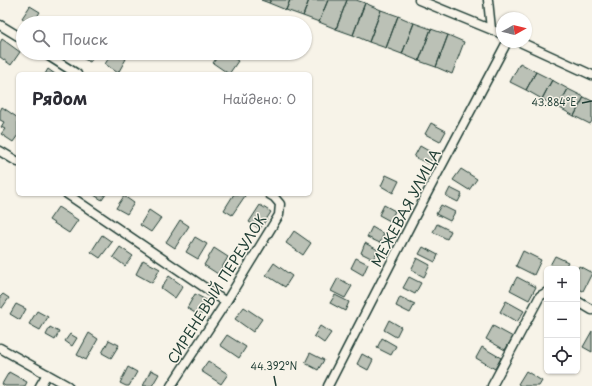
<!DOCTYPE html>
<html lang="ru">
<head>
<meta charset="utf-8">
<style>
  body { margin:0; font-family:"Playpen Sans",sans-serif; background:#f7f7f7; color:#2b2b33 }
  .controls { position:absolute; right:12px; bottom:12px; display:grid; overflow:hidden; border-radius:6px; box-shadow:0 1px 3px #0004 }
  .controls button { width:36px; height:36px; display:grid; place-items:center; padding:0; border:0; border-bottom:1px solid #e1e1e2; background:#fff; color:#2b2b33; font:20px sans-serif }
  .compass { position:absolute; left:496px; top:12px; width:36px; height:36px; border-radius:50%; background:#fff; box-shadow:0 1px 3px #0004; rotate:82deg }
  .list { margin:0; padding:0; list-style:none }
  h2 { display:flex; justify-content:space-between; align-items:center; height:52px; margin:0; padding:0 16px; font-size:17px }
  h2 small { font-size:13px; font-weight:400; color:#7c7c81 }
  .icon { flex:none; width:22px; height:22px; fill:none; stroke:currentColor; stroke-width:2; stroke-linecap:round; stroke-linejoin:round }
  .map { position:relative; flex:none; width:592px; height:386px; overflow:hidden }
  .search { position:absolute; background:#fff; box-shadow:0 1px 3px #0004; left:16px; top:16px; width:296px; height:44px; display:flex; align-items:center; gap:10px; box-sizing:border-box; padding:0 14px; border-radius:22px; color:#7c7c81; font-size:15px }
  .panel { position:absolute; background:#fff; box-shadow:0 1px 3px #0004; left:16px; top:72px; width:296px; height:124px; border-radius:6px }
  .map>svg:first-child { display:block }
</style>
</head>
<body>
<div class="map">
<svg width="592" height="386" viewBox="0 0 592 386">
  <rect width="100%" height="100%" fill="#f7f3e8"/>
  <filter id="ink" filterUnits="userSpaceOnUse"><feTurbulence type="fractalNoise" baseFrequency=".025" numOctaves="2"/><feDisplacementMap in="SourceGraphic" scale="8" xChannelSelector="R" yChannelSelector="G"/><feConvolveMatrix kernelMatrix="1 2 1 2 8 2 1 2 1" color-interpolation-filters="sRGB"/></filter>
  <g filter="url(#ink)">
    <path fill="#bbc1b6" stroke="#1f3d34" d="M261 0H271L269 3Z
      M271 0H290L286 10 269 3Z
      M290 0H309L303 16 286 10Z
      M309 0H328L319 22 303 16Z
      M328 0H347L336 29 319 22Z
      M347 0H356L365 3 353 35 336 29Z
      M365 3 381 10 369 42 353 35Z
      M30 6 40 12 33 23H29L22 18Z
      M381 10 398 16 386 48 369 42Z
      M398 16 414 23 402 54 386 48Z
      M54 19 59 23H51Z
      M414 23 431 29 419 61 402 54Z
      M431 29 448 35 436 67 419 61Z
      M448 35 464 42 452 74 436 67Z
      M2 39 20 52 11 65 0 57V43Z
      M85 53H96L90 62 82 58Z
      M112 53H117L126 59 118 73 105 64Z
      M220 53H226L238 61 229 74 213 63Z
      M520 63 536 72 526 90 510 82Z
      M48 69 55 74H45Z
      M536 72 552 80 542 99 526 90Z
      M552 80 568 89 558 107 542 99Z
      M568 89 584 97 574 116 558 107Z
      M584 97 592 101V121L590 124 574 116Z
      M2 107 18 118V135L13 142 1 134 5 129 1 127 4 122 0 120V111Z
      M431 123 446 131 440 142 425 134Z
      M420 146 434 154 429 164 414 157Z
      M461 169 477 179 469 190 453 180Z
      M386 175 399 181 393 193 381 186Z
      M450 188 462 194 458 202 446 196Z
      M94 194H106L102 200 94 195Z
      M234 194H242L245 196 232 215 224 210Z
      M124 196 134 203 127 214 116 208Z
      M260 205 271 212 260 229 249 222Z
      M384 205 395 211 390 221 379 215Z
      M441 205 455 212 450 221 436 214Z
      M58 207 78 220 69 233 49 220Z
      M149 210 161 218 151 232 140 225Z
      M180 220 189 226 175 248 166 242Z
      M437 224 451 231 447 239 433 232Z
      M372 227 384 234 380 243 367 237Z
      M294 231 311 243 303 255 286 243Z
      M102 235 112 242 100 258 91 252Z
      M195 237 207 244 198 259 186 252Z
      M365 243 378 250 373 259 361 253Z
      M120 247 133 256 125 266 113 257Z
      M423 247 438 255 435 262 419 254Z
      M214 248 228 257 218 274 204 265Z
      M523 251 541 260 534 275 516 266Z
      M555 256 568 262 564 269H548Z
      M356 258 368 264 363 275 351 268Z
      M417 258 430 265 424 277 411 270Z
      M143 260 160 269 152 283 136 274Z
      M274 263 292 276 285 287 266 275Z
      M579 266 592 273 583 291 577 288V270Z
      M169 276 183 286 175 298 161 288Z
      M409 277 421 283 415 294 403 288Z
      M517 277 536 287 529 300 510 290Z
      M338 278 352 286 345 298 331 291Z
      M3 294 9 298 2 308 0 307V297Z
      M195 294 208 301 200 316 187 308Z
      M335 295 349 302 345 311 330 303Z
      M400 297 415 304 410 313 396 306Z
      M506 301 524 311 517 322 500 312Z
      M16 304 26 309 20 320 10 314Z
      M244 307 262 319 253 332 235 319Z
      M37 311 48 317 40 330 29 324Z
      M389 320 401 327 396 337 384 330Z
      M320 326 331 333 324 343 314 336Z
      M493 326 513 337 505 350 486 339Z
      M50 327 59 332 55 340 46 335Z
      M592 331V352L583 347Z
      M89 333 98 339 86 360 77 355Z
      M70 334 77 338 72 346 65 341Z
      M227 335 246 347 239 358 220 345Z
      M382 338 396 346 391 355 377 348Z
      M109 340 119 345 111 358 102 353Z
      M482 347 501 358 495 369 476 358Z
      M310 353 324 360 318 370 305 363Z
      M362 354 373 360 368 370 357 364Z
      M208 361 228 374 221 384 201 371Z
      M128 367 137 372 129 386H126L120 383Z
      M151 370 159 374 152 386H143Z
      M526 371 542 381 539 386H521L518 384Z
      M9 372 27 382 25 386H5L2 384Z"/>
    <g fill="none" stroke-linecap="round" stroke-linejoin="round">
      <g stroke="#1f3d34" stroke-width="11">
        <path id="street" d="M419 0 502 34
          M488 0 491 29
          M0 25 23 39
          M520 42 592 75
          M44 53 77 74
          M0 151 18 162
          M67 194 226 302
          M577 301 592 310
          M0 348 68 386
          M40 386 47 374
          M171 386 226 302 279 215 280 204 274 197 269 194
          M328 386 414 218 507 42
          M492 386 540 296 547 292"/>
      </g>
      <use href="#street" stroke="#f7f3e8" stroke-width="8"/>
    </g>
  </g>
  <path fill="none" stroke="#1f3d34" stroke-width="1.5" d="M582 103 592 101M274 376 276 386"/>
  <g text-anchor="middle" stroke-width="3" stroke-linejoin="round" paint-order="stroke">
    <g font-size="14" fill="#1f3d34" stroke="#f7f3e8">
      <text transform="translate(406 208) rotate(-62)" y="5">МЕЖЕВАЯ УЛИЦА</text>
      <text transform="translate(217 289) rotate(-58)" y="5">СИРЕНЕВЫЙ ПЕРЕУЛОК</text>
    </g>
  </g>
  <g font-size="10" text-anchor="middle" fill="#1f3d34" stroke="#f7f3e8" stroke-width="3" stroke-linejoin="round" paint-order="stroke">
    <text x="554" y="106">43.884°E</text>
    <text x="274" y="370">44.392°N</text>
  </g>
</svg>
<div class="controls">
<button>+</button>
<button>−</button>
<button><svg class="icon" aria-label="locate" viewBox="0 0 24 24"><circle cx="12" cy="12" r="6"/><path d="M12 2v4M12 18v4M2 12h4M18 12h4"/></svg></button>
</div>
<svg class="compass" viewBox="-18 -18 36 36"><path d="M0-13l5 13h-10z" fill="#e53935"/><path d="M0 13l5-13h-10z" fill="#7c7c81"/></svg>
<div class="search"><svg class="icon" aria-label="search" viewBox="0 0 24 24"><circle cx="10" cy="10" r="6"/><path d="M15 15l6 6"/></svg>Поиск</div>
<section class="panel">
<h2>Рядом<small>Найдено: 0</small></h2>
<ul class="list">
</ul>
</section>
</div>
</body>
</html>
